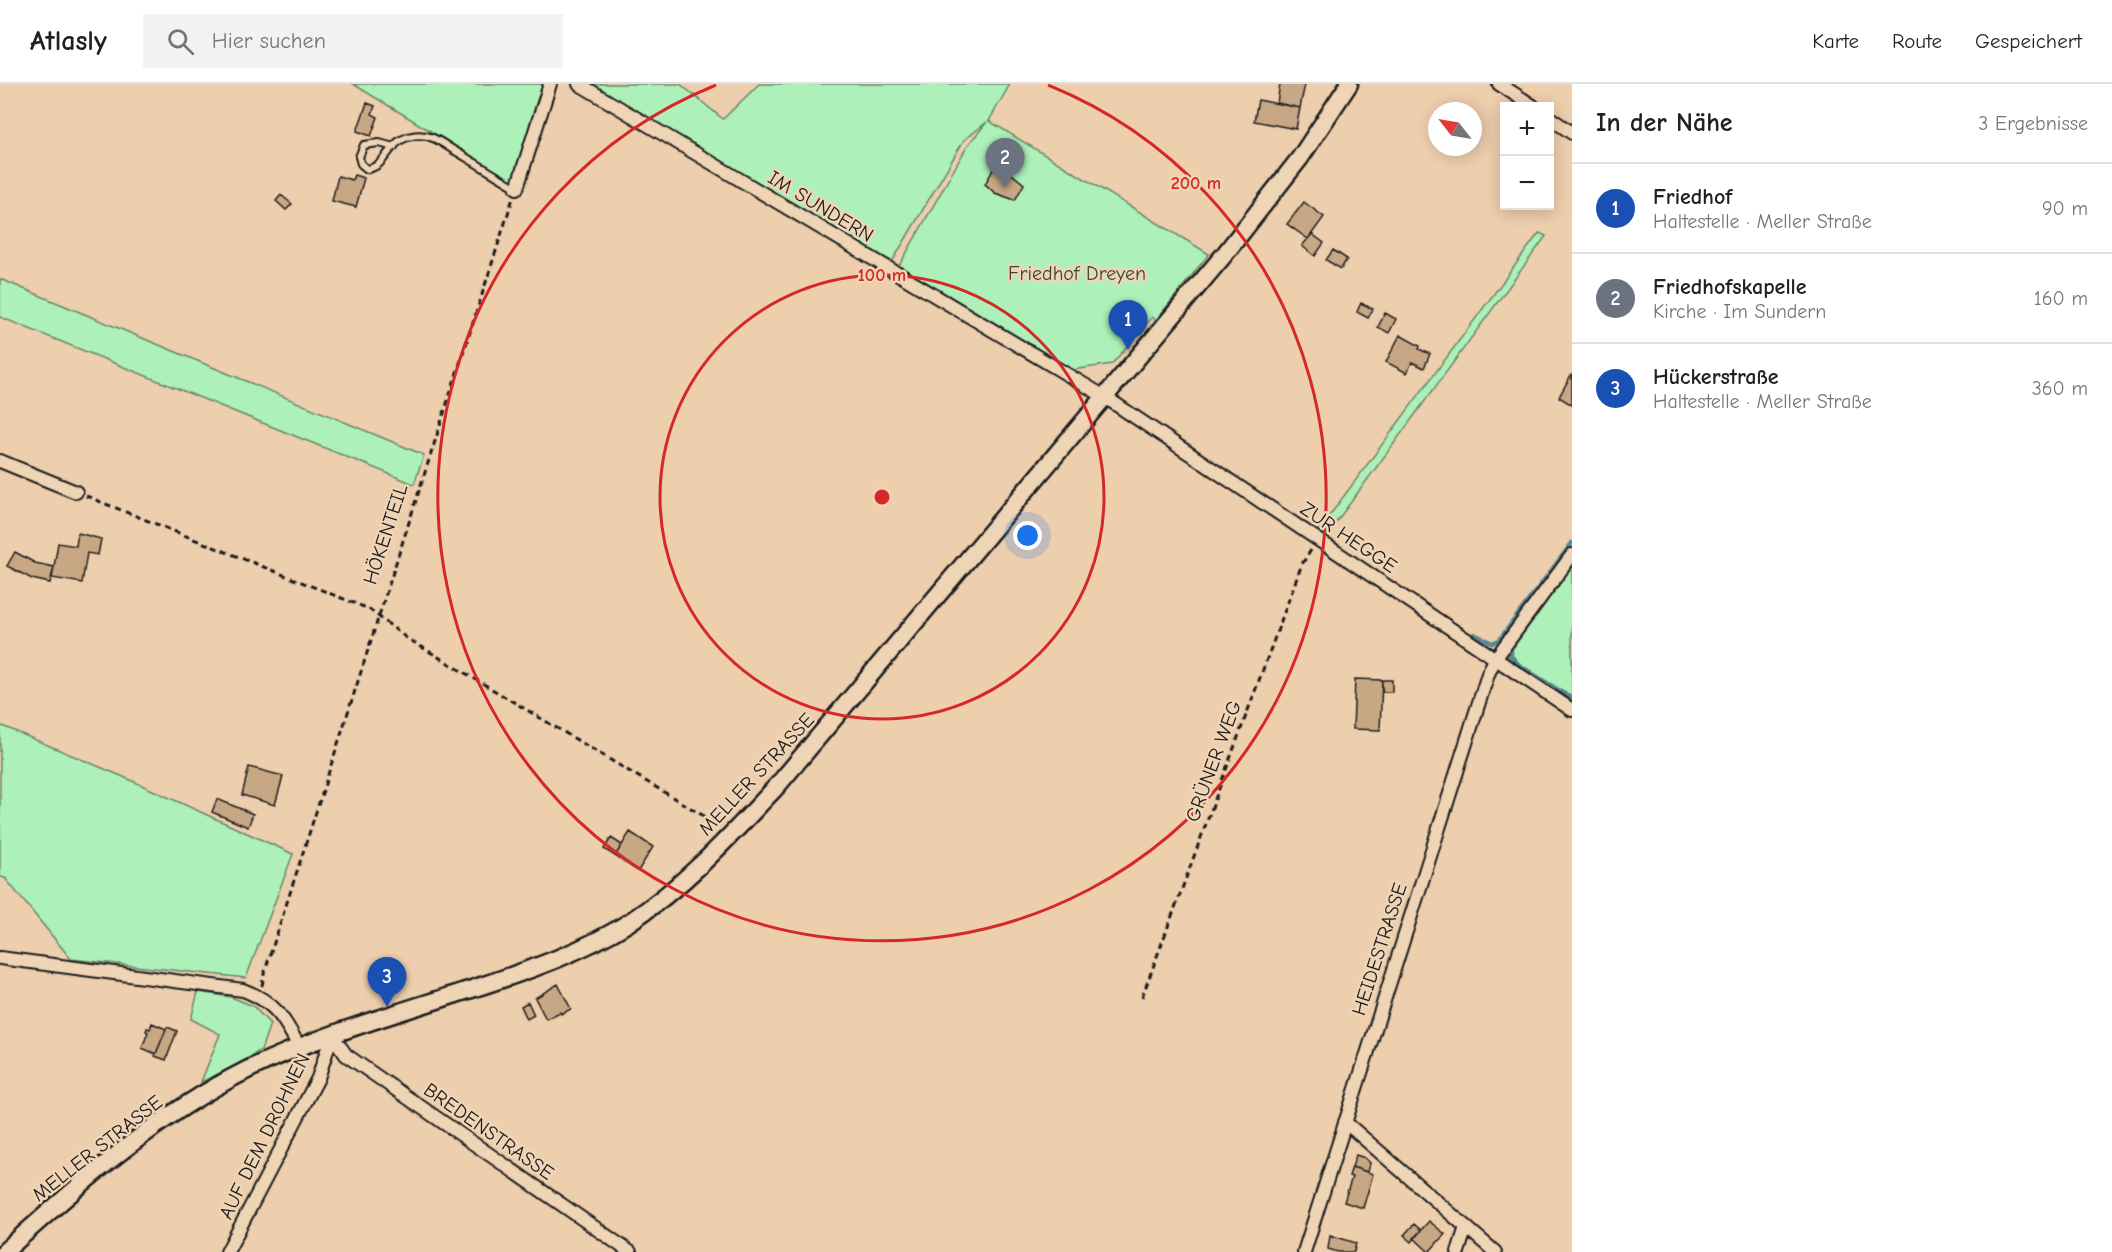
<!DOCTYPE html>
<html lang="de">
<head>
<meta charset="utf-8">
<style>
  body { margin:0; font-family:"Comic Neue",sans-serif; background:#f2f2f2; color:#202124 }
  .controls { position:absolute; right:18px; top:18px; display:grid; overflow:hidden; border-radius:0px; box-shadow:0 3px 15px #0003 }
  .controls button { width:54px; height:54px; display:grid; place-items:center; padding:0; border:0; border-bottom:2px solid #e0e0e0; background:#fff; color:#202124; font:30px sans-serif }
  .compass { position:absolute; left:1428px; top:18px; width:54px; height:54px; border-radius:50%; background:#fff; box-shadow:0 3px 15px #0003; rotate:301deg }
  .you { position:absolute; left:1028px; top:452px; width:21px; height:21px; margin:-15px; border:4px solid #fff; border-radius:50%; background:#1a73e8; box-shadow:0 0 0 9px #1a73e833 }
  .badge { display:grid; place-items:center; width:39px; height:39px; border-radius:50%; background:#111827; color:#fff; font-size:20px; font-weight:700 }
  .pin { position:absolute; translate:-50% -50px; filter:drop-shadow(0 2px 3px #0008) }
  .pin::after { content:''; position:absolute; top:32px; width:21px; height:18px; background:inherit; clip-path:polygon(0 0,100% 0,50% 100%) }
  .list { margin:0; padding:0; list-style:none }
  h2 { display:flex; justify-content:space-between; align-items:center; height:78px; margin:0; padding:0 24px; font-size:26px }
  h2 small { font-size:20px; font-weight:400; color:#757577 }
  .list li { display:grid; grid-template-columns:39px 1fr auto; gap:18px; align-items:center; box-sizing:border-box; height:90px; padding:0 24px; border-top:2px solid #e0e0e0 }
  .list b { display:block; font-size:22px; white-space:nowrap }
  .list p { margin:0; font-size:20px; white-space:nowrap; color:#757577 }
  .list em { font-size:20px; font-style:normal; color:#757577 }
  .icon { flex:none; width:33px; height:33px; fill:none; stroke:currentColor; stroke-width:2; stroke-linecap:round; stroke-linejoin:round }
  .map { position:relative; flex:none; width:1572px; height:1168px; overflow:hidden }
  header { display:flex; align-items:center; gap:36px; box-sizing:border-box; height:84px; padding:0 30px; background:#fff; border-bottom:2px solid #e0e0e0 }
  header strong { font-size:28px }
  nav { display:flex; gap:33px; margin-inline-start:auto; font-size:21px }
  .search { width:420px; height:54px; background:#f2f2f2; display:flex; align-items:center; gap:15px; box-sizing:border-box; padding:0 21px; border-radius:0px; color:#757577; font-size:22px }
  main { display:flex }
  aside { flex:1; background:#fff }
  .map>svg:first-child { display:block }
</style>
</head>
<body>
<header>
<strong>Atlasly</strong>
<div class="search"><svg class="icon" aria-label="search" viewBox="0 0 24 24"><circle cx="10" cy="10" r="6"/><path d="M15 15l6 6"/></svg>Hier suchen</div>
<nav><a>Karte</a><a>Route</a><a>Gespeichert</a></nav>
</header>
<main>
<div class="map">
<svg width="1572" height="1168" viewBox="0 0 1572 1168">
  <rect width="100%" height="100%" fill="#edcead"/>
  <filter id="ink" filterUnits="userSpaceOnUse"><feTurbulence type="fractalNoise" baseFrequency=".0167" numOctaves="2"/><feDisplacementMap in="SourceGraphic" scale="12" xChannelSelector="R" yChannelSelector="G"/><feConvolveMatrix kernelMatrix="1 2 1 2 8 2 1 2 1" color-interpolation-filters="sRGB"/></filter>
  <g filter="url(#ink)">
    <path fill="#aef0b9" stroke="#65866a" stroke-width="1.5" d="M353 0H547L514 98Z
      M584 0H680L723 35 759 0H1010L989 37 1209 170 1156 236 1152 233 1112 280 1072 286 899 182 968 61 987 38 964 56 892 178Z
      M1539 149 1546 152 1326 452 1318 447Z
      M0 195 424 371 414 400 0 233Z
      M1572 483V613L1507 572Z
      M0 641 126 694 293 770 246 894 71 875 5 794 0 793Z
      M198 908 231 913 253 922 270 940 261 966 237 981 201 998 220 950 191 935Z"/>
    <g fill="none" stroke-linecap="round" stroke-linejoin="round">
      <path stroke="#588692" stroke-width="4.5" d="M1474 550 1492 559 1499 556 1572 459
        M1511 565V572L1519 581 1572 616"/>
    </g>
    <path fill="#c8a785" stroke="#1c1c1c" stroke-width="1.5" d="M1280 0H1305L1300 24 1277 19Z
      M1258 16 1300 24 1296 45 1254 37Z
      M367 19 375 22 372 30 378 33 371 52 357 47Z
      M994 84 1007 86 1024 100 1015 116 995 109 985 100Z
      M354 91 364 94 356 123 332 117 338 92 352 96Z
      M281 111 292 120 286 126 276 117Z
      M1304 118 1324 133 1308 155 1287 140Z
      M1312 150 1324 159 1315 172 1302 162Z
      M1333 166 1347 175 1341 185 1326 176Z
      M1361 219 1373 225 1368 234 1357 228Z
      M1385 229 1396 235 1389 249 1378 243Z
      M1400 251 1420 262 1419 265 1430 270 1424 284 1412 278 1407 289 1386 278Z
      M1571 291 1572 292V321L1559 313Z
      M78 449 101 455 98 471 87 469 82 499 52 494 58 459 76 462Z
      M15 468 35 479 54 483 50 499 32 495 7 482Z
      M1355 595 1382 596 1380 646 1353 645Z
      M1382 596H1392V608H1382Z
      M249 683 283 692 275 721 242 711Z
      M217 715 253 730 248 743 212 728Z
      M630 748 653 763 638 787 615 772Z
      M611 754 622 761 615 772 604 765Z
      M558 900 571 925 561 930 560 928 546 935 535 914Z
      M528 918 534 931 527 935 521 922Z
      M152 939 166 945 156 970 142 964 148 948 146 947 147 944 150 945Z
      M167 943 177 947 166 976 155 972Z
      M1356 1071 1365 1074 1370 1079 1368 1088 1352 1083Z
      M1352 1083 1373 1090 1363 1124 1344 1118 1352 1093 1349 1092Z
      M1429 1137 1445 1150 1429 1168 1414 1154Z
      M1414 1140 1421 1146 1412 1158 1404 1151Z
      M1330 1151 1356 1159 1354 1168H1338L1328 1165Z"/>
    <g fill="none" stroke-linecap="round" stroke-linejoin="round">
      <g stroke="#1c1c1c" stroke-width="10">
        <path id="service" d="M394 63 379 59 364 61 359 73 361 80 367 85C384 83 388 63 401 56 411 51 423 50 433 54 441 57 449 64 457 68 477 80 497 92 517 104"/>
      </g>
      <g stroke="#1c1c1c" stroke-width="16">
        <path id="minor" d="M579 0 1105 313 1572 626
          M1499 0 1533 22
          M1550 34 1572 49
          M517 104 550 0
          M0 377 76 408
          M0 874 243 906C275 918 284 934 299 963
          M332 951 346 971 630 1168
          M1345 1038 1495 1168
          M227 1168 318 994 332 951
          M1304 1168 1488 590 1495 575 1572 471
          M1458 1168 1466 1143"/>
      </g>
      <g stroke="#1c1c1c" stroke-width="21">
        <path id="secondary" d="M4 1168C80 1100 155 1032 247 986 321 950 402 928 481 902 530 886 584 867 628 839 685 802 731 751 777 702L1224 171 1300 74 1349 0"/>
      </g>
      <path stroke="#1c1c1c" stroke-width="3" stroke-dasharray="6 4.5" stroke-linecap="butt" d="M86 412 369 525 405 553 719 741
        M262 902 264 890 513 114
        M1142 913 1302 480 1311 466"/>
      <use href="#service" stroke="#efd4b6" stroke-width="6"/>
      <use href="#minor" stroke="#efd4b6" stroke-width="12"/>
      <use href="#secondary" stroke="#efd4b6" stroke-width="16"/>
    </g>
  </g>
  <g fill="none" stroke="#d62828" stroke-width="3">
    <circle cx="882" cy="413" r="222"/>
    <path d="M1048 1A444 444 0 1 1 716 1"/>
  </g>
  <g text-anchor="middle" stroke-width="5" stroke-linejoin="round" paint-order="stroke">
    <g font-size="20" fill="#1c1c1c" stroke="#efd4b6">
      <text transform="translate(821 122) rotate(31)" y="7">IM SUNDERN</text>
      <text transform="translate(385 450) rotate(-72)" y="7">HÖKENTEIL</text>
      <text transform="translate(1349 453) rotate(34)" y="7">ZUR HEGGE</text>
      <text transform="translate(1213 677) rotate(-70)" y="7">GRÜNER WEG</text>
      <text transform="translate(756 690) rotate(-47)" y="7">MELLER STRASSE</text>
      <text transform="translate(1379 865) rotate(-72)" y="7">HEIDESTRASSE</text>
      <text transform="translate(489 1047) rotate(35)" y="7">BREDENSTRASSE</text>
      <text transform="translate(264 1052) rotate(-64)" y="7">AUF DEM DROHNEN</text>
      <text transform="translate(97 1064) rotate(-38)" y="7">MELLER STRASSE</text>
    </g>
    <g font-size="20" fill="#39463b" stroke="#efd4b6">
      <text x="1077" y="196">Friedhof Dreyen</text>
    </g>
  </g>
  <circle cx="882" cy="413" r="9" fill="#d62828" stroke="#efd4b6" stroke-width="3"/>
  <g font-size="18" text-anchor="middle" font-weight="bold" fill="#d62828" stroke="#efd4b6" stroke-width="5" stroke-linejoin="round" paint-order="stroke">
    <text x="1196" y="105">200 m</text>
    <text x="882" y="197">100 m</text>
  </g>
</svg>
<div class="controls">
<button>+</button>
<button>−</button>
</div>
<svg class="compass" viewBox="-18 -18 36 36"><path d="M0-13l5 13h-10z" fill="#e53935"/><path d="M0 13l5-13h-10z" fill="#757577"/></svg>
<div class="you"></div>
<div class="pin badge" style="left:1128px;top:266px;background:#1a4fb4">1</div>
<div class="pin badge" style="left:1005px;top:104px;background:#6b7280">2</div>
<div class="pin badge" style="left:387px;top:923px;background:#1a4fb4">3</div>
</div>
<aside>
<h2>In der Nähe<small>3 Ergebnisse</small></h2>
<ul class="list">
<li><span class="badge" style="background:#1a4fb4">1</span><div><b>Friedhof</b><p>Haltestelle · Meller Straße</p></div><em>90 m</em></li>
<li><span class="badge" style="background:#6b7280">2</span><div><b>Friedhofskapelle</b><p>Kirche · Im Sundern</p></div><em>160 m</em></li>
<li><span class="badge" style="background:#1a4fb4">3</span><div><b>Hückerstraße</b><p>Haltestelle · Meller Straße</p></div><em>360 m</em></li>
</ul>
</aside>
</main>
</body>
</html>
